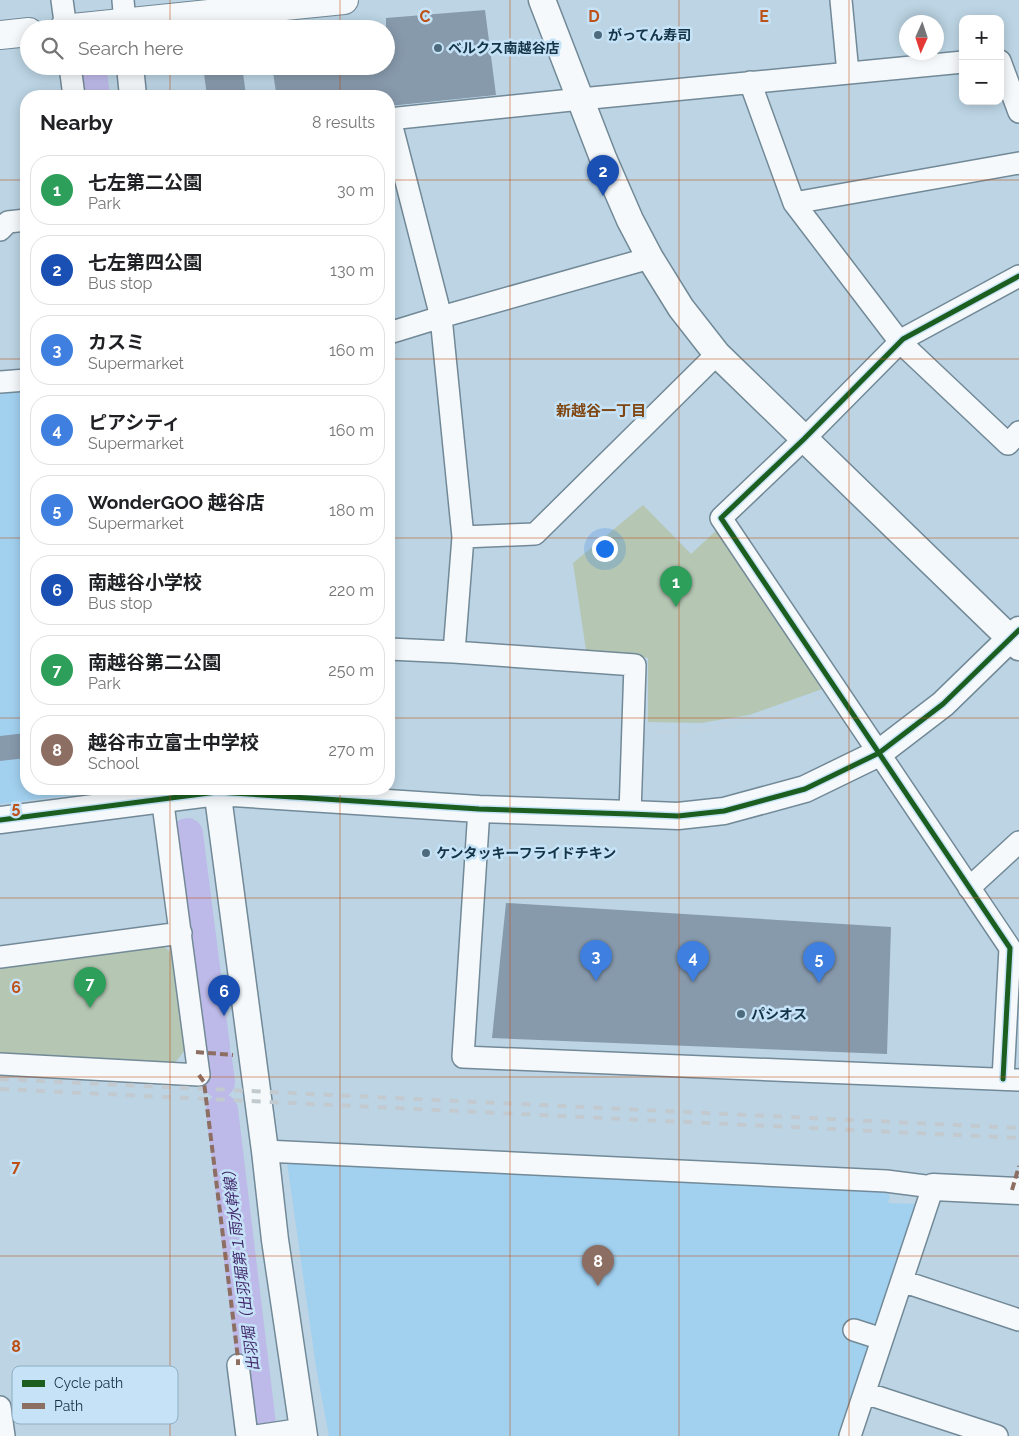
<!DOCTYPE html>
<html lang="en">
<head>
<meta charset="utf-8">
<style>
  body { margin:0; font-family:Raleway,"Noto Sans JP",sans-serif; background:#f2f2f2; color:#202124 }
  .controls { position:absolute; right:15px; top:15px; display:grid; overflow:hidden; border-radius:10px; box-shadow:0 2px 12px #0003 }
  .controls button { width:45px; height:45px; display:grid; place-items:center; padding:0; border:0; border-bottom:1px solid #e0e0e0; background:#fff; color:#202124; font:25px sans-serif }
  .compass { position:absolute; left:899px; top:15px; width:45px; height:45px; border-radius:50%; background:#fff; box-shadow:0 2px 12px #0003; rotate:183deg }
  .you { position:absolute; left:604px; top:548px; width:18px; height:18px; margin:-12px; border:4px solid #fff; border-radius:50%; background:#1a73e8; box-shadow:0 0 0 8px #1a73e833 }
  .badge { display:grid; place-items:center; width:32px; height:32px; border-radius:50%; background:#4e6b7e; color:#fff; font-size:16px; font-weight:700 }
  .pin { position:absolute; translate:-50% -41px; filter:drop-shadow(0 1px 2px #0008) }
  .pin::after { content:''; position:absolute; top:26px; width:18px; height:15px; background:inherit; clip-path:polygon(0 0,100% 0,50% 100%) }
  .list { margin:0; padding:0; list-style:none }
  h2 { display:flex; justify-content:space-between; align-items:center; height:65px; margin:0; padding:0 20px; font-size:21px }
  h2 small { font-size:16px; font-weight:400; color:#757577 }
  .list li { display:grid; grid-template-columns:32px 1fr auto; gap:15px; align-items:center; box-sizing:border-box; height:70px; margin:0 10px 10px; padding:0 10px; border:1px solid #e0e0e0; border-radius:20px }
  .list b { display:block; font-size:19px; white-space:nowrap }
  .list p { margin:0; font-size:16px; white-space:nowrap; color:#757577 }
  .list em { font-size:16px; font-style:normal; color:#757577 }
  .icon { flex:none; width:28px; height:28px; fill:none; stroke:currentColor; stroke-width:2; stroke-linecap:round; stroke-linejoin:round }
  .map { position:relative; flex:none; width:1019px; height:1436px; overflow:hidden }
  .search { position:absolute; background:#fff; box-shadow:0 2px 12px #0003; left:20px; top:20px; width:375px; height:55px; display:flex; align-items:center; gap:12px; box-sizing:border-box; padding:0 18px; border-radius:28px; color:#757577; font-size:19px }
  .panel { position:absolute; background:#fff; box-shadow:0 2px 12px #0003; left:20px; top:90px; width:375px; height:705px; border-radius:20px }
  .map>svg:first-child { display:block }
</style>
</head>
<body>
<div class="map">
<svg width="1019" height="1436" viewBox="0 0 1019 1436">
  <rect width="100%" height="100%" fill="#bcd4e4"/>
  <path fill="#a2d1f0" d="M26 391V789H118L0 804V393Z
    M287 1162 883 1190 890 1196 888 1203 918 1204 841 1436H329L316 1367Z"/>
  <path fill="#b5c6b3" d="M643 505 691 554 720 527 825 688 749 715 701 723 648 722V658L586 650 573 563Z
    M162 945 174 955 185 1050 174 1064 0 1055V965Z"/>
  <g fill="none" stroke-linecap="round" stroke-linejoin="round">
    <path stroke="#bdb9e8" stroke-width="32" d="M90 66 94 96
      M187 834 214 1047
      M216 1059 219 1082
      M222 1110 260 1425"/>
  </g>
  <path fill="#879aac" d="M485 10 496 95 389 106V96H282L276 92 272 66H386V18Z
    M203 66H242L246 95 234 96H207Z
    M26 733V758L0 761V736Z
    M506 903 891 927 887 1054 492 1038Z"/>
  <g fill="none" stroke-linecap="round" stroke-linejoin="round">
    <g stroke="#728997" stroke-width="24">
      <path id="minor" d="M62 0 66 29
        M123 0 125 23
        M841 0 848 73
        M1000 61 1019 112
        M70 66 74 96
        M750 82 794 203 900 342 1008 444 1019 432
        M389 119 581 99 963 62
        M390 119 441 317 463 537 454 652
        M794 203 1019 163
        M0 230 8 222 26 220
        M389 333 441 317 650 258
        M0 382 26 380
        M463 537 535 534 717 354
        M389 649 454 652 635 665 630 814
        M479 809 463 1057 1019 1080
        M969 888 1019 842
        M0 957 181 933
        M0 1064 199 1075 161 789
        M1003 1079 1010 948 721 518 804 439 903 339 1019 276
        M265 1151 886 1181 933 1187 850 1436
        M902 1281 1019 1320
        M854 1330 882 1339
        M238 1365 247 1436
        M865 1393 997 1436
        M0 1407 4 1436
        M256 1436 303 1429"/>
    </g>
    <g stroke="#728997" stroke-width="29">
      <path id="tertiary" d="M542 0 603 158 630 220 650 258 681 308 717 354 1019 647
        M130 66 133 96
        M217 789 265 1151 275 1240 304 1436
        M0 820 217 792 479 809 630 814 678 816 724 811 805 789 879 753 943 704 1019 630
        M933 1187 1019 1191"/>
    </g>
    <g stroke="#728997" stroke-width="30">
      <path id="secondary" d="M63 29 344 0
        M0 35 29 32"/>
    </g>
    <path stroke="#c8d1d6" stroke-width="3" stroke-dasharray="1 4" stroke-linecap="butt" d="M651 733 700 730 748 720 820 696"/>
    <use href="#minor" stroke="#f5f9fb" stroke-width="21"/>
    <use href="#tertiary" stroke="#f5f9fb" stroke-width="26"/>
    <use href="#secondary" stroke="#f5f9fb" stroke-width="28"/>
    <path stroke="#c2cad0" stroke-width="4" stroke-dasharray="9 9" stroke-linecap="butt" d="M0 1079 1019 1128
      M0 1089 1019 1138"/>
    <path stroke="#8d6e63" stroke-width="4" stroke-dasharray="8 4" stroke-linecap="butt" d="M196 1052 233 1055
      M199 1075 204 1082 238 1358V1365
      M1012 1190 1019 1166"/>
    <g stroke="#c5e2f6" stroke-width="8">
      <path id="cycleway" d="M0 820 217 792 479 809 630 814 678 816 724 811 805 789 879 753 943 704 1019 630
        M1003 1079 1010 948 721 518 804 439 903 339 1019 276"/>
    </g>
    <use href="#cycleway" stroke="#1b5e20" stroke-width="5"/>
  </g>
  <path fill="none" stroke="#bd5118" stroke-width="1" stroke-opacity="0.55" d="M170 0V29M340 0V29M510 0V1436M679 0V1436M849 0V1436M170 66V96M340 66V96M0 180H26M389 180H1019M0 359H26M389 359H1019M0 538H26M389 538H1019M0 718H26M389 718H1019M170 789V1436M340 789V1436M0 898H1019M0 1077H1019M0 1256H1019"/>
  <g fill="#4e6b7e" stroke="#c5e2f6" stroke-width="2">
    <circle cx="598" cy="35" r="5"/>
    <circle cx="438" cy="48" r="5"/>
    <circle cx="426" cy="853" r="5"/>
    <circle cx="741" cy="1014" r="5"/>
  </g>
  <g text-anchor="middle" stroke-width="5" stroke-linejoin="round" paint-order="stroke">
    <g font-size="14" font-weight="bold" fill="#133347" stroke="#c5e2f6" text-anchor="start">
      <text x="608" y="40">がってん寿司</text>
      <text x="448" y="53">ベルクス南越谷店</text>
      <text x="436" y="858">ケンタッキーフライドチキン</text>
      <text x="751" y="1019">パシオス</text>
    </g>
    <g font-size="15" font-weight="bold" fill="#7f4611" stroke="#c5e2f6">
      <text x="601" y="416">新越谷一丁目</text>
    </g>
    <g font-size="15" font-style="italic" fill="#42286d" stroke="#c5e2f6">
      <text transform="translate(241 1267) rotate(-97)" y="5">出羽堀（出羽堀第１雨水幹線）</text>
    </g>
  </g>
  <rect x="12" y="1366" width="166" height="58" rx="8" fill="#c5e2f6" stroke="#90aec2" stroke-width="1"/>
  <rect x="22" y="1380" width="23" height="7" fill="#1b5e20"/>
  <rect x="22" y="1403" width="23" height="6" fill="#8d6e63"/>
  <g font-size="14" fill="#133347">
    <text x="54" y="1388">Cycle path</text>
    <text x="54" y="1411">Path</text>
  </g>
  <g font-size="16" text-anchor="middle" font-weight="bold" fill="#bd5118" stroke="#c5e2f6" stroke-width="5" stroke-linejoin="round" paint-order="stroke">
    <text x="425" y="22">C</text>
    <text x="594" y="22">D</text>
    <text x="764" y="22">E</text>
    <text x="16" y="813">5</text>
    <text x="16" y="993">6</text>
    <text x="16" y="1172">7</text>
    <text x="16" y="1352">8</text>
  </g>
</svg>
<div class="controls">
<button>+</button>
<button>−</button>
</div>
<svg class="compass" viewBox="-18 -18 36 36"><path d="M0-13l5 13h-10z" fill="#e53935"/><path d="M0 13l5-13h-10z" fill="#757577"/></svg>
<div class="you"></div>
<div class="pin badge" style="left:676px;top:607px;background:#2e9e5b">1</div>
<div class="pin badge" style="left:603px;top:196px;background:#1a4fb4">2</div>
<div class="pin badge" style="left:596px;top:981px;background:#3f7fe0">3</div>
<div class="pin badge" style="left:693px;top:982px;background:#3f7fe0">4</div>
<div class="pin badge" style="left:819px;top:983px;background:#3f7fe0">5</div>
<div class="pin badge" style="left:224px;top:1016px;background:#1a4fb4">6</div>
<div class="pin badge" style="left:90px;top:1008px;background:#2e9e5b">7</div>
<div class="pin badge" style="left:598px;top:1286px;background:#8d6e63">8</div>
<div class="search"><svg class="icon" aria-label="search" viewBox="0 0 24 24"><circle cx="10" cy="10" r="6"/><path d="M15 15l6 6"/></svg>Search here</div>
<section class="panel">
<h2>Nearby<small>8 results</small></h2>
<ul class="list">
<li><span class="badge" style="background:#2e9e5b">1</span><div><b>七左第二公園</b><p>Park</p></div><em>30 m</em></li>
<li><span class="badge" style="background:#1a4fb4">2</span><div><b>七左第四公園</b><p>Bus stop</p></div><em>130 m</em></li>
<li><span class="badge" style="background:#3f7fe0">3</span><div><b>カスミ</b><p>Supermarket</p></div><em>160 m</em></li>
<li><span class="badge" style="background:#3f7fe0">4</span><div><b>ピアシティ</b><p>Supermarket</p></div><em>160 m</em></li>
<li><span class="badge" style="background:#3f7fe0">5</span><div><b>WonderGOO 越谷店</b><p>Supermarket</p></div><em>180 m</em></li>
<li><span class="badge" style="background:#1a4fb4">6</span><div><b>南越谷小学校</b><p>Bus stop</p></div><em>220 m</em></li>
<li><span class="badge" style="background:#2e9e5b">7</span><div><b>南越谷第二公園</b><p>Park</p></div><em>250 m</em></li>
<li><span class="badge" style="background:#8d6e63">8</span><div><b>越谷市立富士中学校</b><p>School</p></div><em>270 m</em></li>
</ul>
</section>
</div>
</body>
</html>
